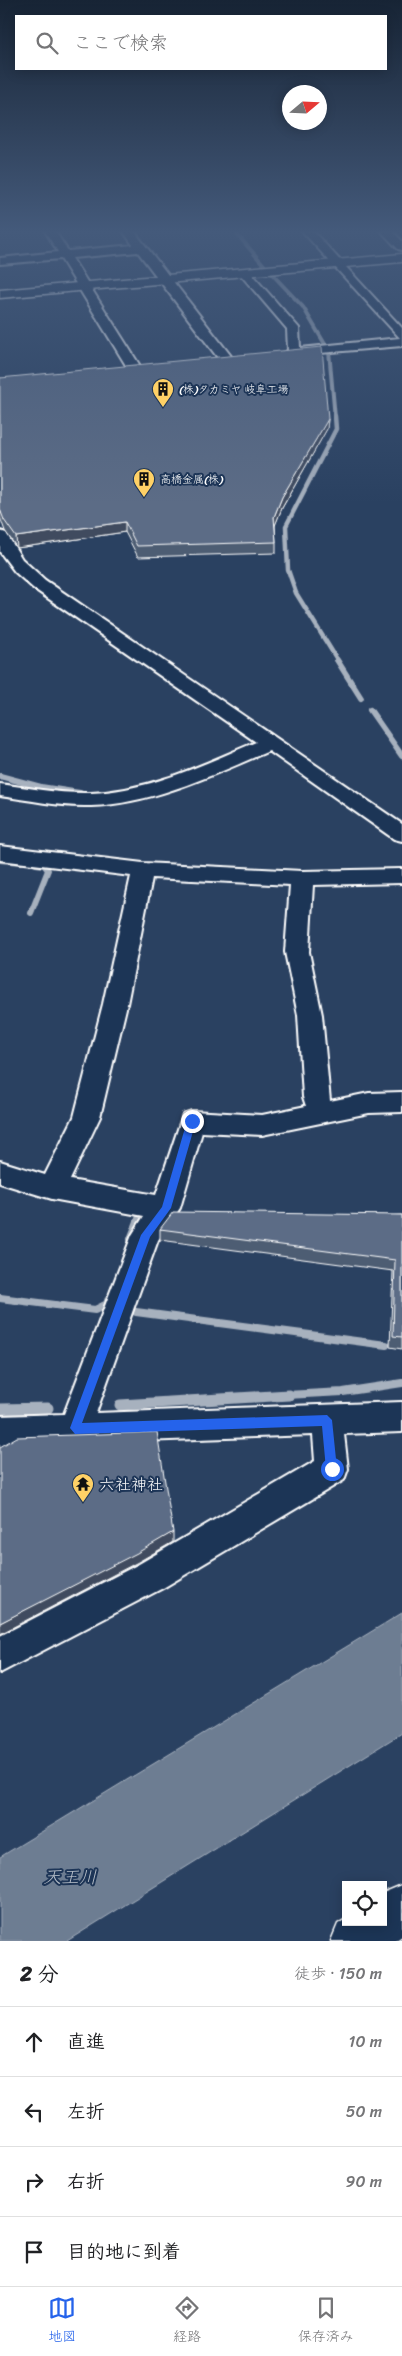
<!DOCTYPE html>
<html lang="ja">
<head>
<meta charset="utf-8">
<style>
  body { margin:0; font-family:Sriracha,"Klee One",sans-serif; background:#f2f2f2; color:#202124 }
  .controls { position:absolute; right:15px; bottom:15px; display:grid; overflow:hidden; border-radius:0px; box-shadow:0 2px 12px #0003 }
  .controls button { width:45px; height:45px; display:grid; place-items:center; padding:0; border:0; border-bottom:1px solid #e0e0e0; background:#fff; color:#202124; font:25px sans-serif }
  .compass { position:absolute; left:282px; top:85px; width:45px; height:45px; border-radius:50%; background:#fff; box-shadow:0 2px 12px #0003; rotate:71deg }
  .stop { position:absolute; width:15px; height:15px; margin:-11px; border:4px solid #2563eb; border-radius:50%; background:#fff }
  .stop.end { background:#2563eb; border-color:#fff; box-shadow:0 1px 5px #0008 }
  .list { margin:0; padding:0; list-style:none }
  h2 { display:flex; justify-content:space-between; align-items:center; height:65px; margin:0; padding:0 20px; font-size:21px }
  h2 small { font-size:16px; font-weight:400; color:#757577 }
  .list li { display:grid; grid-template-columns:32px 1fr auto; gap:15px; align-items:center; box-sizing:border-box; height:70px; padding:0 20px; border-top:1px solid #e0e0e0 }
  .list b { display:block; font-size:19px; white-space:nowrap }
  .list em { font-size:16px; font-style:normal; color:#757577 }
  .icon { flex:none; width:28px; height:28px; fill:none; stroke:currentColor; stroke-width:2; stroke-linecap:round; stroke-linejoin:round }
  .map { position:relative; flex:none; width:402px; height:1941px; overflow:hidden }
  .search { position:absolute; background:#fff; box-shadow:0 2px 12px #0003; left:15px; right:15px; top:15px; height:55px; display:flex; align-items:center; gap:12px; box-sizing:border-box; padding:0 18px; border-radius:0px; color:#757577; font-size:19px }
  .sheet { height:345px; background:#fff }
  nav { display:flex; justify-content:space-around; align-items:center; box-sizing:border-box; height:70px; border-top:1px solid #e0e0e0; background:#fff; font-size:14px; color:#757577 }
  nav a { display:grid; justify-items:center; gap:2px }
  nav .on { color:#2563eb }
  .map>svg:first-child { display:block }
</style>
</head>
<body>
<div class="map">
<svg width="402" height="1941" viewBox="0 0 402 1941">
  <rect width="100%" height="100%" fill="#2a4161"/>
  <filter id="ink" filterUnits="userSpaceOnUse"><feTurbulence type="fractalNoise" baseFrequency=".02" numOctaves="2"/><feDisplacementMap in="SourceGraphic" scale="10" xChannelSelector="R" yChannelSelector="G"/><feConvolveMatrix kernelMatrix="1 2 1 2 8 2 1 2 1" color-interpolation-filters="sRGB"/></filter>
  <g filter="url(#ink)">
    <path fill="#6d7d92" stroke="#a7b1be" d="M402 1613V1733L67 1941H0V1857Z"/>
    <g fill="none" stroke-linecap="round" stroke-linejoin="round">
      <path stroke="#a7b1be" stroke-width="4" d="M234 231 264 265
        M272 274 303 307 329 351 335 418"/>
      <path stroke="#a7b1be" stroke-width="4.5" d="M335 416 336 429 286 526 288 570 296 593 338 661"/>
      <path stroke="#a7b1be" stroke-width="6" d="M337 660 361 698
        M370 710 402 756
        M0 776 41 787 80 793
        M0 860 21 862
        M31 913 48 870 44 865 36 864"/>
      <path stroke="#a7b1be" stroke-width="8" d="M131 1239 141 1214
        M0 1298 95 1310 107 1304 109 1298
        M136 1312 386 1345
        M267 1396 343 1392 402 1383"/>
      <path stroke="#a7b1be" stroke-width="11" d="M120 1405 289 1395
        M0 1409 48 1408"/>
      <g stroke="#fff" stroke-width="4">
        <path id="minor" d="M45 231H55L68 251 133 245 123 231H134L231 356 232 359 231 362H221L138 252 72 258 142 369 135 373 130 372 61 259 0 264V258L58 252Z
          M302 231H313L402 328V346L285 356 284 353 288 350 287 329 240 274 238 272 240 270H248L299 328 300 348 400 338Z
          M381 231H392L402 241V250L398 249Z
          M0 531 6 533 22 559 45 580 402 824V841L394 839 269 751C213 775 152 804 91 806 60 807 30 800 0 796V784C30 788 61 794 91 793 149 791 204 764 256 742L33 588 15 572 0 552Z
          M0 846 143 863 302 871 402 869V883L313 885 309 952 322 1015 330 1101 369 1093 402 1092V1112L369 1113 262 1135 202 1132 180 1208 158 1240 96 1413 402 1402V1432L344 1434 348 1469 344 1480 163 1588 0 1673V1636L139 1564 315 1461 313 1435 0 1446V1416L64 1414 132 1235 144 1216 52 1199 0 1183V1161L45 1175 74 1117 103 1004 131 876 0 860ZM152 878 290 885 285 952 298 1015 303 1097 306 1106 262 1115 192 1111 183 1114 156 1195 70 1180 100 1117 127 1004Z"/>
      </g>
      <g stroke="#fff" stroke-width="3">
        <path id="major" d="M402 254V262L0 298V290Z
          M402 1885V1936L395 1941H331L338 1924 346 1919V1922H383V1893Z"/>
      </g>
      <use href="#minor" fill="#1d3557" fill-rule="evenodd"/>
      <use href="#major" fill="#1d3557" fill-rule="evenodd"/>
    </g>
    <path fill="#4e5d73" stroke="#fff" d="M0 378 328 419 327 429 282 508 275 525 276 542V553L138 557 125 532 17 548 5 531 0 517Z
      M402 1215V1349L390 1347 393 1271 160 1240V1229Z"/>
    <path fill="#404c5e" stroke="#fff" d="M328 419 327 429 282 508 274 528V517L282 497Z
      M125 522V532L17 548 16 537Z
      M173 1532V1542L138 1562 0 1634V1623Z"/>
    <path fill="#5b6c86" stroke="#fff" d="M322 347 328 419 282 497 274 517 276 542 137 546 125 522 16 537 4 520 0 509V378Z
      M173 1212 402 1215V1337L393 1336 395 1260 160 1229Z
      M157 1432 173 1532 137 1553 0 1623V1447L17 1437Z"/>
  </g>
  <linearGradient id="sky" x2="0" y2="1"><stop stop-color="#172435"/><stop offset="0.46" stop-color="#445a7b"/><stop offset="1" stop-color="#445a7b" stop-opacity="0"/></linearGradient>
  <rect width="402" height="503" fill="url(#sky)"/>
  <path fill="#2563eb" d="M192 1118 196 1121 171 1208 150 1237 82 1423 327 1415 332 1420 337 1469 332 1474 326 1469 322 1426 75 1434 70 1428 141 1235 162 1207 187 1121Z"/>
  <defs>
    <g id="building-pin" transform="scale(1.125)"><path d="M0 17L-7.5 6A9.5 9.5 0 1 1 7.5 6Z" fill="#ffd166" stroke="#1d3557"/><path d="M-4-6H4V6H1V3H-1V6H-4ZM-2.5-4.3h1.7v1.8h-1.7ZM.8-4.3h1.7v1.8H.8ZM-2.5-1h1.7V.8h-1.7ZM.8-1h1.7V.8H.8Z" fill="#111"/></g>
    <g id="temple-pin" transform="scale(1.125)"><path d="M0 17L-7.5 6A9.5 9.5 0 1 1 7.5 6Z" fill="#ffd166" stroke="#1d3557"/><path d="M0-6L5-2H3V0L6.5 2.5H4V6H1.5V3h-3V6H-4V2.5H-6.5L-3 0V-2H-5Z" fill="#111"/></g>
  </defs>
  <g fill-rule="evenodd">
    <use href="#building-pin" x="163" y="389"/>
    <use href="#building-pin" x="144" y="479"/>
    <use href="#temple-pin" x="83" y="1484"/>
  </g>
  <g text-anchor="middle" stroke-width="4" stroke-linejoin="round" paint-order="stroke">
    <g font-size="11" fill="#fff" stroke="#1d3557" text-anchor="start">
      <text x="179" y="393">(株)タカミヤ 岐阜工場</text>
      <text x="160" y="483">高橋金属(株)</text>
    </g>
    <g font-size="16" fill="#fff" stroke="#1d3557" text-anchor="start">
      <text x="99" y="1490">六社神社</text>
    </g>
    <g font-size="18" font-style="italic" fill="#b6bec8" stroke="#1d3557">
      <text x="70" y="1883">天王川</text>
    </g>
  </g>
</svg>
<div class="controls">
<button><svg class="icon" aria-label="locate" viewBox="0 0 24 24"><circle cx="12" cy="12" r="6"/><path d="M12 2v4M12 18v4M2 12h4M18 12h4"/></svg></button>
</div>
<svg class="compass" viewBox="-18 -18 36 36"><path d="M0-13l5 13h-10z" fill="#e53935"/><path d="M0 13l5-13h-10z" fill="#757577"/></svg>
<div class="stop" style="left:332px;top:1469px"></div>
<div class="stop end" style="left:192px;top:1121px"></div>
<div class="search"><svg class="icon" aria-label="search" viewBox="0 0 24 24"><circle cx="10" cy="10" r="6"/><path d="M15 15l6 6"/></svg>ここで検索</div>
</div>
<section class="sheet">
<h2>2 分<small>徒歩 · 150 m</small></h2>
<ul class="list">
<li><svg class="icon" aria-label="ahead" viewBox="0 0 24 24"><path d="M12 20V5M6 11l6-6 6 6"/></svg><div><b>直進</b></div><em>10 m</em></li>
<li><svg class="icon" aria-label="left" viewBox="0 0 24 24"><path d="M17 20v-9H6M10 6l-5 5 5 5"/></svg><div><b>左折</b></div><em>50 m</em></li>
<li><svg class="icon" aria-label="right" viewBox="0 0 24 24"><path d="M7 20v-9h11M14 6l5 5-5 5"/></svg><div><b>右折</b></div><em>90 m</em></li>
<li><svg class="icon" aria-label="arrive" viewBox="0 0 24 24"><path d="M6 21V4h12l-3 4 3 4H6"/></svg><div><b>目的地に到着</b></div></li>
</ul>
</section>
<nav>
<a class="on"><svg class="icon" aria-label="map" viewBox="0 0 24 24"><path d="M3 6l6-2 6 2 6-2v14l-6 2-6-2-6 2zM9 4v14M15 6v14"/></svg>地図</a>
<a><svg class="icon" aria-label="directions" viewBox="0 0 24 24"><path d="M12 3l9 9-9 9-9-9zM9 14v-3h6M13 9l2 2-2 2"/></svg>経路</a>
<a><svg class="icon" aria-label="saved" viewBox="0 0 24 24"><path d="M7 4h10v16l-5-4-5 4z"/></svg>保存済み</a>
</nav>
</body>
</html>
